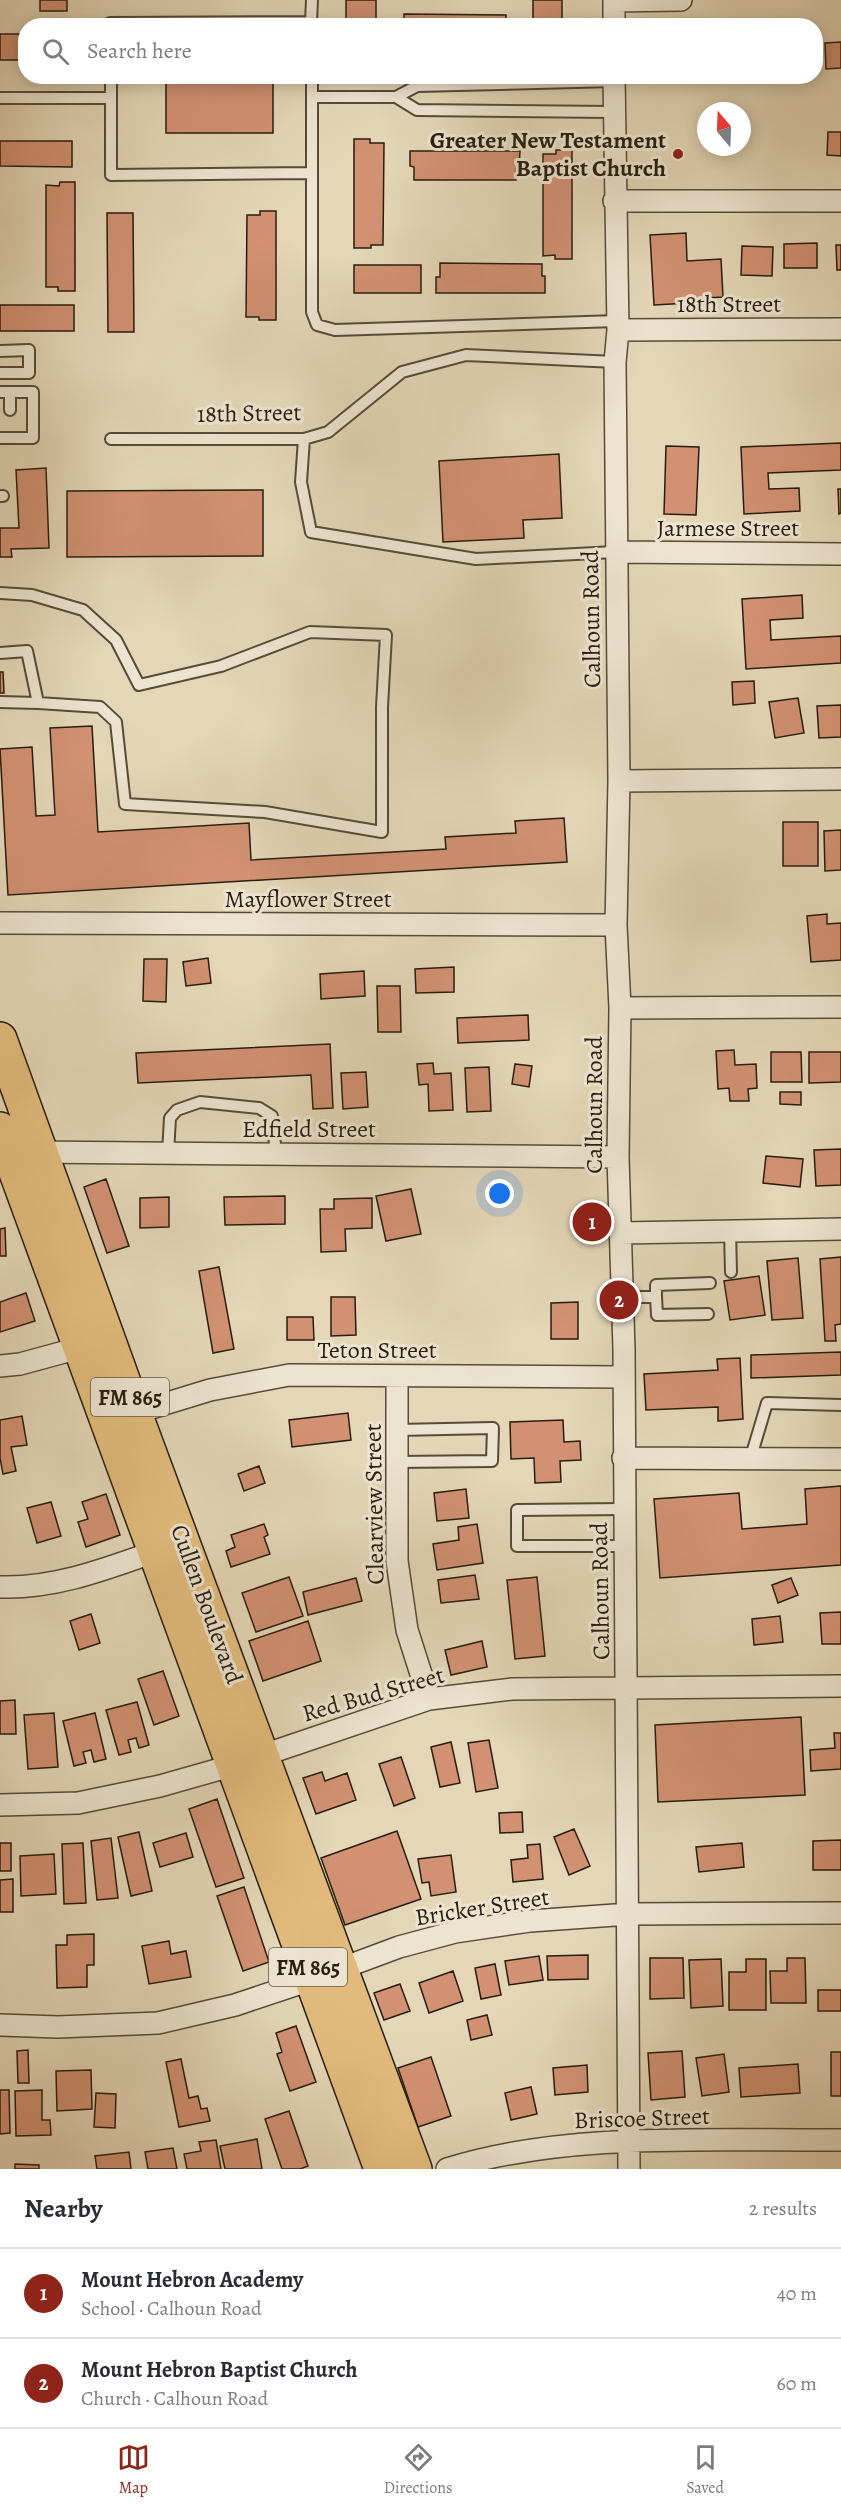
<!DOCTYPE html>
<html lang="en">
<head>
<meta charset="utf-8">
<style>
  body { margin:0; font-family:Alegreya,serif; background:#f7f7f7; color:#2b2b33 }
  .compass { position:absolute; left:697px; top:102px; width:54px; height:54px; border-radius:50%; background:#fff; box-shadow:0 3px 15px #0003; rotate:341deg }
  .you { position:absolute; left:500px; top:1194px; width:21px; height:21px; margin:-15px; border:4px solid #fff; border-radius:50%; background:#1a73e8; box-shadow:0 0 0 9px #1a73e833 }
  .badge { display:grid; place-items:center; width:39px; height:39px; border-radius:50%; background:#8f2418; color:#fff; font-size:20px; font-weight:700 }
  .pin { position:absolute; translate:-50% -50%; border:3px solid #fff; box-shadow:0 2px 6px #0006 }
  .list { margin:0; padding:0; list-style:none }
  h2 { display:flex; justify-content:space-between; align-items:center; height:78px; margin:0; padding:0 24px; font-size:26px }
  h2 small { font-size:20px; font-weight:400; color:#7c7c81 }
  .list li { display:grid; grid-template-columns:39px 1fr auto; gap:18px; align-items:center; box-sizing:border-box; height:90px; padding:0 24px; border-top:2px solid #e1e1e2 }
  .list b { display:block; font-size:22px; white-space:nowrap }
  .list p { margin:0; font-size:20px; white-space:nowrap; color:#7c7c81 }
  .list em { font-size:20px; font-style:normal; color:#7c7c81 }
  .icon { flex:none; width:33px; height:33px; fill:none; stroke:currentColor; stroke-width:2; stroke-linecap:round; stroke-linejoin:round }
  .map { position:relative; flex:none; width:841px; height:2169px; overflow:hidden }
  .search { position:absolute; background:#fff; box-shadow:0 3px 15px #0003; left:18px; right:18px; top:18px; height:66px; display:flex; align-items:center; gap:15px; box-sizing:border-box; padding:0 21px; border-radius:24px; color:#7c7c81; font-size:22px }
  .sheet { height:258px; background:#fff }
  nav { display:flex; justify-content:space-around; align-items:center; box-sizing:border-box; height:84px; border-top:2px solid #e1e1e2; background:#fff; font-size:16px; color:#7c7c81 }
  nav a { display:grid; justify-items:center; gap:3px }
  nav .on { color:#8f2418 }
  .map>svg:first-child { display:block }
</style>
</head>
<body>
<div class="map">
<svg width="841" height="2169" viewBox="0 0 841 2169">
  <rect width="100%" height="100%" fill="#e4d6b7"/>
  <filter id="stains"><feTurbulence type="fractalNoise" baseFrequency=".00333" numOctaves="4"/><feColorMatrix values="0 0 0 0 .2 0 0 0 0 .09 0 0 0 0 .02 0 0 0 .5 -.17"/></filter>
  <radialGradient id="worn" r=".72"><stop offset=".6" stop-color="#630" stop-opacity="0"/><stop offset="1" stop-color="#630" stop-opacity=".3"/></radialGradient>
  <path fill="#d19172" stroke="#271d0e" stroke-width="1.5" d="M40 0H67V11H40Z
    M346 0H376V26H346Z
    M533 0H562V26H533Z
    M404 14 506 15V26H404Z
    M0 34H26V60H0Z
    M841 42V68L826 69 825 43Z
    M166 77H273V133H166Z
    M828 132H841V156L827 155Z
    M354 139H370V143H384L383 245H371V248H354Z
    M0 141H72V167L0 166Z
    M556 150H572V259H555V255L543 256V154H556Z
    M410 151H520L519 168H516V180H414V167L410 166Z
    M60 182H75V291H58V287H46V185L59 186Z
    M260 211H276V320H259V317H246L247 215H260Z
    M107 213H133L134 332H108Z
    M686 233 687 261 721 259 723 297 689 299V303L654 305 650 235Z
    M817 243V268H784V244Z
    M836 245H841V270H837Z
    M742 246 773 247 772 276 741 275Z
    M440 263 542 264V276H545V293H436V277H440Z
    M354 265H421V293H354Z
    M0 305H74V331H0Z
    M841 443V470L768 473 769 489 799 488 800 511 744 514 741 447Z
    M666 446 699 447 696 515 664 514Z
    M559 454 562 518 523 520 524 538 443 542 439 461Z
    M46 468 49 548 11 549 12 557H0V528H19L16 470Z
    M838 489H841V513L839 514Z
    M263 490V556L67 557V491Z
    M802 595 803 618 770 620 771 640 841 636V663L746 669 742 599Z
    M0 672H3L4 693H0Z
    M754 681 755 703 733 705 732 682Z
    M798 698 804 733 775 738 769 702Z
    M841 705V737L819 738 817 706Z
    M92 726 98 832 249 823 251 860 446 849 445 837 516 833 515 821 564 818 567 862 8 895 0 749 32 747 36 816 55 815 50 728Z
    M783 822H818V866H783Z
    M841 830V870L825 871 824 831Z
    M827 914V924L841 923V960L811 962 807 916Z
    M208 958 211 983 186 986 183 962Z
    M144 959H167L166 1002 143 1001Z
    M454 967V992L416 993 415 969Z
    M364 971 365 996 321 999 320 974Z
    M377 986H400L401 1032H378Z
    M528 1015 529 1040 458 1043 457 1018Z
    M330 1044 333 1108 313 1109 311 1075 138 1083 136 1053Z
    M734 1050 735 1065 756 1064 757 1088 748 1089 749 1101H730L729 1088 718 1089 716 1051Z
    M771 1052H801L802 1082H771Z
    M809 1052H841V1082L809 1083Z
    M433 1063 434 1074 451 1073 453 1110 429 1111 428 1084 419 1085 417 1064Z
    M515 1064 532 1066 529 1087 512 1084Z
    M489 1067 491 1111 467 1112 465 1068Z
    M366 1072 368 1107 343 1109 341 1073Z
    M780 1092H801V1105L780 1104Z
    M841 1149V1185L816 1186 814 1150Z
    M766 1156 803 1159 800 1187 763 1183Z
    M106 1179 129 1246 107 1253 84 1187Z
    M411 1189 421 1234 386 1241 376 1196Z
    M285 1196V1224L225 1225 224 1197Z
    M169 1197V1227L140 1228V1198Z
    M372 1198V1228L345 1229 346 1251 321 1252 320 1209H334V1199Z
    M5 1228 6 1256H0V1229Z
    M841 1257V1324L835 1325 836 1341H825L820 1259Z
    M798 1258 803 1318 772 1320 767 1261Z
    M219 1267 234 1349 213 1353 199 1271Z
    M759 1276 765 1315 730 1320 724 1281Z
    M26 1293 35 1321 0 1332V1302Z
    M331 1297H355L356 1335 331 1336Z
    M578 1302V1339H551V1303Z
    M287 1317H313L314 1340H287Z
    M841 1352V1375L751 1378V1355Z
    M740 1358 743 1419 718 1421V1407L646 1410 644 1374 718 1370 717 1359Z
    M348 1413 351 1440 292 1447 289 1420Z
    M22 1416 27 1445 11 1447 16 1471 3 1474 0 1458V1420Z
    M563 1420 564 1442 580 1441 581 1460 560 1461 561 1482 535 1483 534 1458 511 1459 510 1422Z
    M259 1466 265 1483 244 1491 238 1474Z
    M841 1486V1565L660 1578 654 1499 739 1493 742 1529 807 1524 805 1489Z
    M466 1489 469 1518 437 1521 434 1493Z
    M106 1494 120 1535 86 1547 78 1522 88 1519 82 1502Z
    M51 1502 61 1536 37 1543 27 1508Z
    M264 1524 268 1535 264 1537 270 1554 231 1567 226 1551 235 1547 231 1535Z
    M477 1524 483 1563 437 1570 433 1544 459 1540 458 1527Z
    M475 1575 479 1599 441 1603 438 1580Z
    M289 1577 303 1616 256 1632 242 1593Z
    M537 1577 545 1656 515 1659 507 1580Z
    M356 1578 362 1601 308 1615 303 1592Z
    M791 1578 798 1595 778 1603 772 1585Z
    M841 1612V1644H822L820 1613Z
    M91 1614 100 1643 79 1650 70 1621Z
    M780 1616 783 1642 754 1645 752 1619Z
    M308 1621 321 1661 263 1681 249 1641Z
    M482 1641 487 1667 451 1675 445 1650Z
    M163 1671 179 1716 154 1725 138 1679Z
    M15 1700 16 1734H0V1701Z
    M137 1702 149 1745 139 1748 136 1738 128 1740 131 1752 119 1755 106 1710Z
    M54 1713 58 1767 28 1769 24 1715Z
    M95 1713 106 1759 94 1762 91 1750 83 1752 86 1763 74 1766 63 1721Z
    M801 1717 805 1795 658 1802 655 1725Z
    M834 1733H841V1769L811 1771 810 1750 835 1748Z
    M489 1740 498 1788 476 1792 468 1743Z
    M451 1742 460 1783 440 1787 431 1747Z
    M401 1757 415 1798 394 1806 379 1764Z
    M322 1772 325 1781 347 1773 356 1800 316 1814 303 1778Z
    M217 1799 244 1878 216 1887 189 1809Z
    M522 1812 523 1832 500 1833 499 1813Z
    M574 1829 590 1866 569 1875 554 1837Z
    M397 1831 421 1899 345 1925 321 1858Z
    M139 1832 152 1891 131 1896 118 1837Z
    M186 1833 193 1857 160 1867 153 1843Z
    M111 1838 118 1898 97 1900 91 1841Z
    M841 1840V1870H813V1841Z
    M0 1843H11V1871H0Z
    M83 1843 86 1903 64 1904 62 1844Z
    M742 1843 744 1867 699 1872 696 1847Z
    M540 1844 543 1879 513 1882 511 1860 528 1858 527 1845Z
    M54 1854 56 1894 21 1896 20 1856Z
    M451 1855 456 1892 431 1896 429 1882 422 1883 418 1859Z
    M13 1879V1912H0V1880Z
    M244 1887 269 1962 243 1971 217 1896Z
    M94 1934V1965H87V1987L57 1988 56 1945H67V1935Z
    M169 1941 171 1954 186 1951 191 1977 149 1984 142 1946Z
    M588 1955V1979L548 1980 547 1956Z
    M539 1956 543 1980 509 1985 505 1961Z
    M650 1958H683L684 1998 650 1999Z
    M787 1958H805L806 2003H771L770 1971H787Z
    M721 1959 723 2006 691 2008 689 1960Z
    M746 1959H766V2010H729V1972H746Z
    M495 1964 501 1995 481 1999 475 1968Z
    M453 1971 463 2001 429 2013 419 1983Z
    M400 1984 410 2011 384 2020 374 1993Z
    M818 1990H841V2011H818Z
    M487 2015 492 2035 471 2040 467 2020Z
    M296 2026 316 2082 290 2091 277 2054 282 2052 276 2033Z
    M28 2050 29 2083H18L17 2051Z
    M682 2051 685 2097 651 2100 648 2053Z
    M831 2052H841V2096H831Z
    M724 2054 729 2092 702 2096 696 2058Z
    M431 2057 451 2116 418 2127 398 2068Z
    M181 2059 189 2098 198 2096 201 2109 207 2108 210 2121 179 2127 166 2062Z
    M798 2064 800 2093 741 2097 739 2068Z
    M587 2065 588 2092 555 2095 553 2068Z
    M91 2070 92 2109 57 2111 56 2071Z
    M531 2087 537 2114 511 2120 505 2093Z
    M0 2090H9L10 2133 0 2134Z
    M42 2090V2120H50L51 2135 16 2136 15 2091Z
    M96 2093 116 2094 115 2128 94 2127Z
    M289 2111 308 2166 300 2169H282L265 2119Z
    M257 2139 262 2169H225L220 2146Z
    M216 2140 221 2169H187L184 2154 201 2151 199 2142Z
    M173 2148 177 2169H148L145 2152Z
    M129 2152 131 2169H97L95 2156Z
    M15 2164 39 2165V2169H15Z"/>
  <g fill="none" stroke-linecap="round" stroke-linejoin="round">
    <g stroke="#564b38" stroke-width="14">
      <path id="lane" d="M311 22 312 0
        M110 26V23L311 22V26
        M111 76V175L312 173V76
        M312 97H396L417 86 614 81
        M396 97 417 110 614 112
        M0 98H111
        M312 173V312L317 325 335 330 617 321
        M0 351 29 350V373H0
        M0 392H33V438H0
        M10 410V392
        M111 439H304L328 432 402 372 466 355 615 362
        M304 439 301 482 311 532 476 559 615 552
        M0 496H3
        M0 593 32 595 83 610 116 640 139 685 221 666 310 632 386 635 382 707V832L265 812 125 804 116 722 100 707 38 703 27 651 0 653
        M0 702 38 703
        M168 1153 170 1118 177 1110 200 1102 259 1108 272 1116 276 1154
        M730 1231 731 1272
        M623 1297H656V1285L710 1283
        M656 1297 657 1315 708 1314
        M750 1460 767 1403 841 1405
        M397 1462 492 1461 493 1428 397 1430
        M624 1509 517 1510V1546H625"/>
    </g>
    <g stroke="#564b38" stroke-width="24">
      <path id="street" d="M614 1 681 0
        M614 26V0
        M614 76 618 330 615 362 619 781 616 925 620 1008 618 1157 624 1349 629 2169
        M614 201H841
        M618 330 841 329
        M615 552 841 554
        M619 781 841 779
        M0 923 616 925
        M620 1008 841 1007
        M31 1152 618 1157
        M621 1233 841 1229
        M0 1366 20 1364 90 1345
        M397 1376V1561L407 1630 429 1699
        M135 1413 210 1390 289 1375 623 1377
        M623 1458 841 1459
        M0 1587C57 1589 111 1567 165 1548
        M0 1805 78 1803 160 1786 234 1765 429 1699 512 1689 841 1686
        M0 2025 58 2027 158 2023 235 2005 313 1979 399 1947 455 1932 530 1921 629 1914 841 1913
        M447 2169C567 2131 716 2141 841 2140"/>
    </g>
    <g stroke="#271d0e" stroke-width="36">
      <path id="primary" d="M0 1039 135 1413 415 2169
        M0 1129 381 2169"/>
    </g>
    <use href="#lane" stroke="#ede4d0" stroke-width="10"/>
    <use href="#street" stroke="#ede4d0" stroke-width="21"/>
    <use href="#primary" stroke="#e2bb7c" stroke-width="33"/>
  </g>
  <circle fill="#8f2418" stroke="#ede4d0" stroke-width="2" cx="678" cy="154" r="6"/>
  <g text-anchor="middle" stroke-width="6" stroke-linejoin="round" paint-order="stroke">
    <g fill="#ede4d0" stroke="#625948" stroke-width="1.5">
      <rect x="91" y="1378" width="78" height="38" rx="4.5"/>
      <rect x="269" y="1948" width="78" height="38" rx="4.5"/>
    </g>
    <g font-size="22" font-weight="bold" fill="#271d0e">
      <text x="130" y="1405">FM 865</text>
      <text x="308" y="1975">FM 865</text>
    </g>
    <g font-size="24" font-weight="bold" fill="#271d0e" stroke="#ede4d0" text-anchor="end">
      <text x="666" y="148">Greater New Testament<tspan x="666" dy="28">Baptist Church</tspan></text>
    </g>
    <g font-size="24" fill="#271d0e" stroke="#ede4d0">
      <text x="729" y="312">18th Street</text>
      <text transform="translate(249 413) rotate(-1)" y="8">18th Street</text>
      <text x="728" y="536">Jarmese Street</text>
      <text transform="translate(591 619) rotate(-91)" y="8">Calhoun Road</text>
      <text x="308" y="907">Mayflower Street</text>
      <text transform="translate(594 1105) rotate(-90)" y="8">Calhoun Road</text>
      <text x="309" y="1137">Edfield Street</text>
      <text x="377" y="1358">Teton Street</text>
      <text transform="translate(374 1504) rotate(-91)" y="8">Clearview Street</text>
      <text transform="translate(600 1591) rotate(-91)" y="8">Calhoun Road</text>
      <text transform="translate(207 1604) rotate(70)" y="8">Cullen Boulevard</text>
      <text transform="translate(373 1694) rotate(-16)" y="8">Red Bud Street</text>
      <text transform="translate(482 1907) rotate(-9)" y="8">Bricker Street</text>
      <text transform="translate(642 2118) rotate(-2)" y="8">Briscoe Street</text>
    </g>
  </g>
  <rect width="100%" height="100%" filter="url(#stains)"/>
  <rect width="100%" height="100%" fill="url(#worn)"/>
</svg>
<svg class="compass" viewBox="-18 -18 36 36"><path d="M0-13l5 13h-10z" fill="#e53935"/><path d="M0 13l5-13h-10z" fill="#7c7c81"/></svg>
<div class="you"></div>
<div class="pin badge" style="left:592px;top:1222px">1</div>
<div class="pin badge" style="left:619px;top:1300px">2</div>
<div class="search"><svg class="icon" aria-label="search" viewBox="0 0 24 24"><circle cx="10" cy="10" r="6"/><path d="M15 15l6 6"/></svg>Search here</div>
</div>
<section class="sheet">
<h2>Nearby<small>2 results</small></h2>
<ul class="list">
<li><span class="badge">1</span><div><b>Mount Hebron Academy</b><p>School · Calhoun Road</p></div><em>40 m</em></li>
<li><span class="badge">2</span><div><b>Mount Hebron Baptist Church</b><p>Church · Calhoun Road</p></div><em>60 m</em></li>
</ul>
</section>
<nav>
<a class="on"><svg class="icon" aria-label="map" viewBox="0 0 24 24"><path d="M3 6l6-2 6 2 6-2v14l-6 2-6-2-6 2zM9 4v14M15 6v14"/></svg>Map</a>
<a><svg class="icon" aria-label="directions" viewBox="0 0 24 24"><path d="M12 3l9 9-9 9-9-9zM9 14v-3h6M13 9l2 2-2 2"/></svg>Directions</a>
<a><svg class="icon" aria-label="saved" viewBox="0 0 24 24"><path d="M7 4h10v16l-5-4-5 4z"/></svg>Saved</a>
</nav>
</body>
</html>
